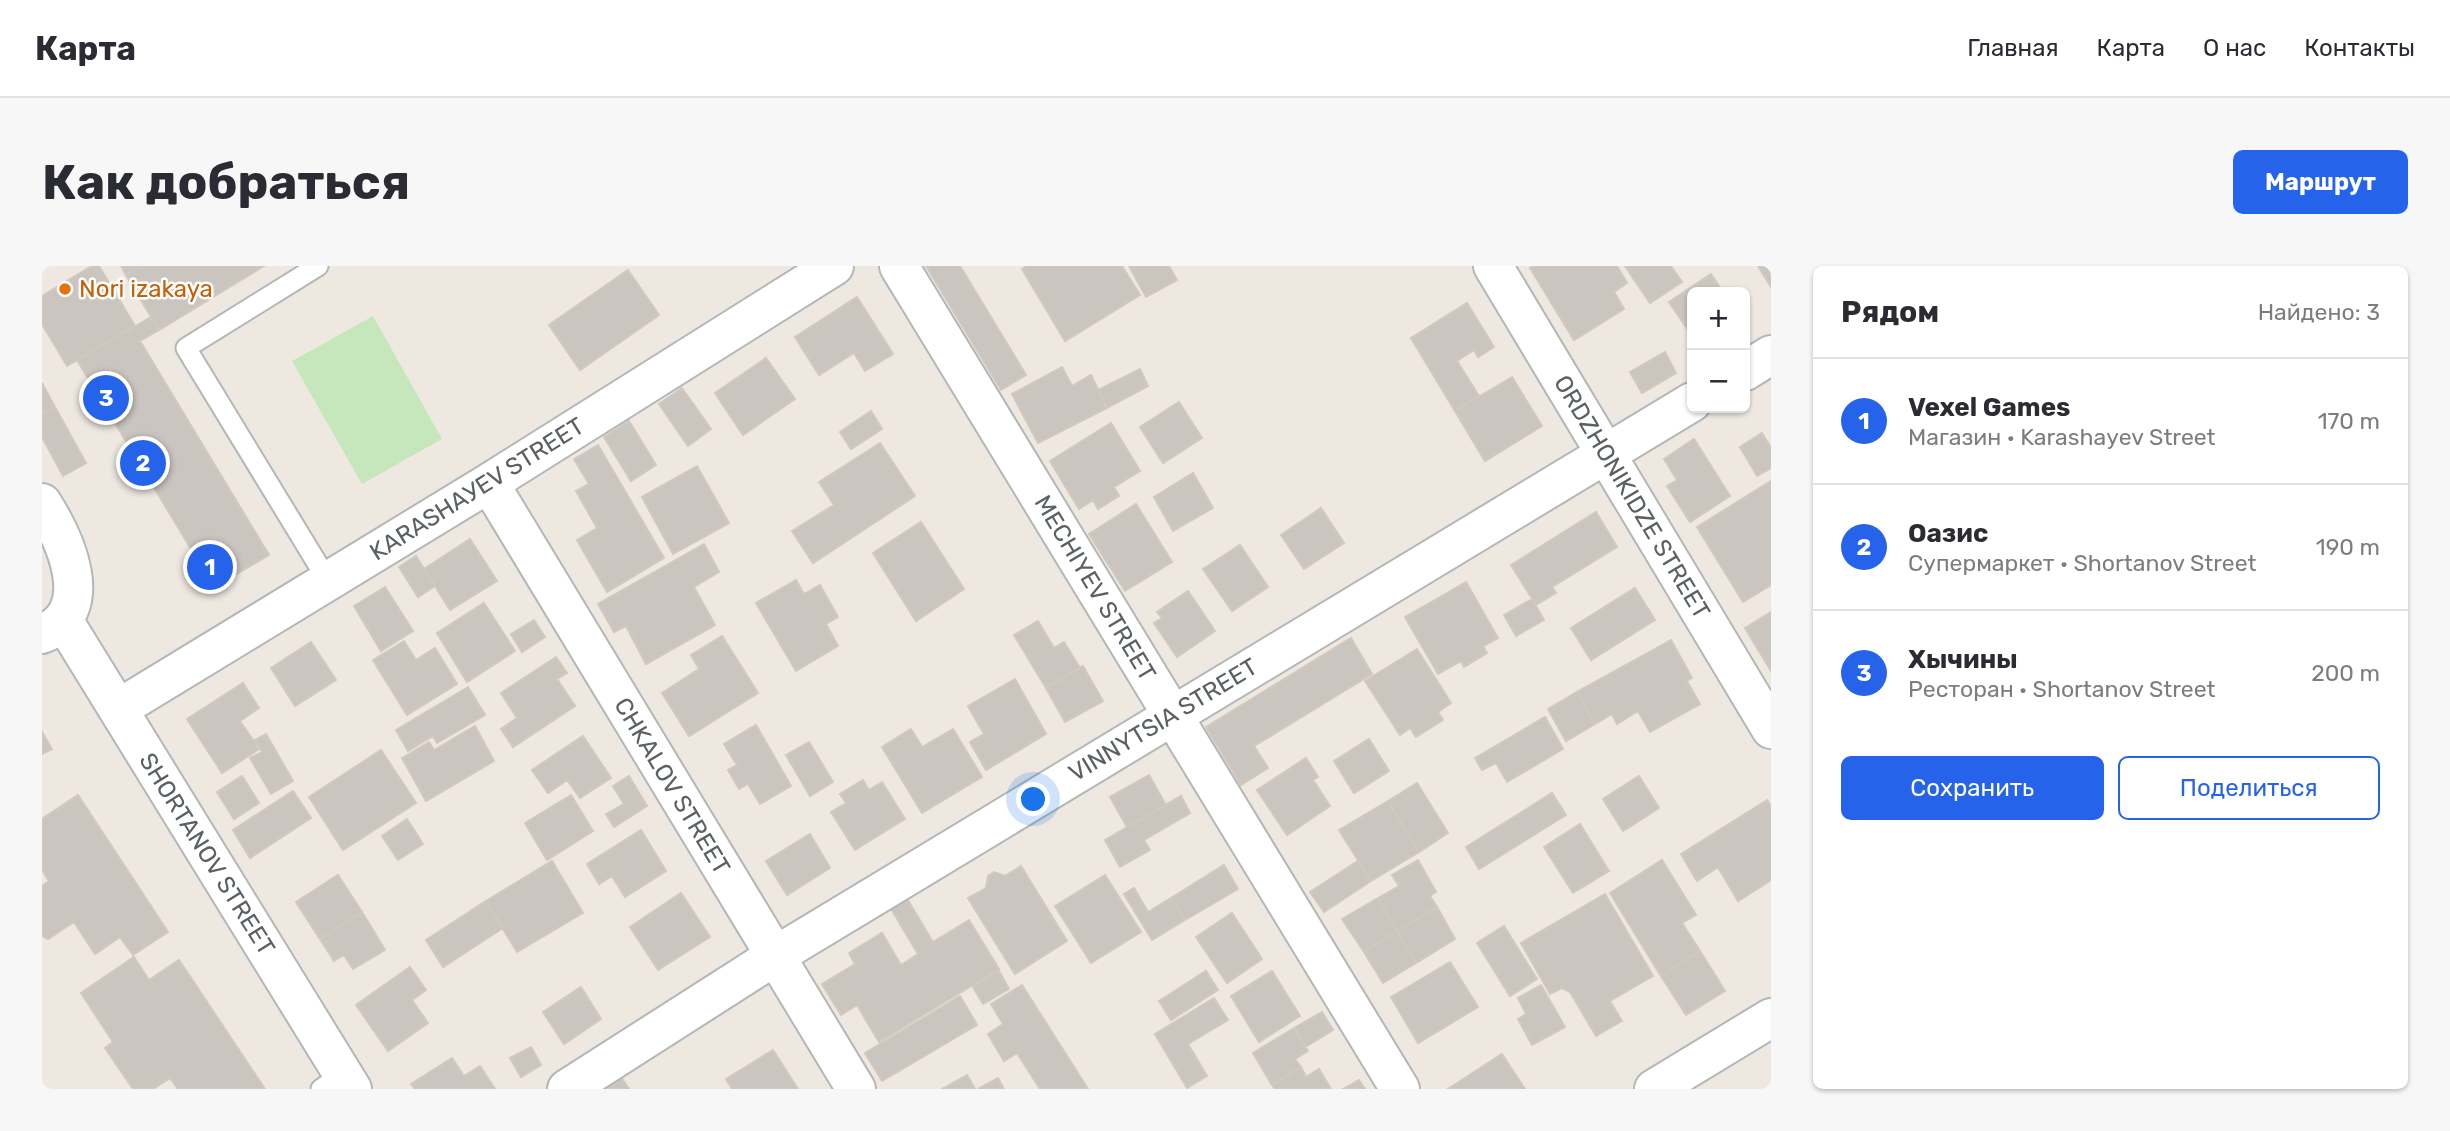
<!DOCTYPE html>
<html lang="ru">
<head>
<meta charset="utf-8">
<style>
  body { margin:0; font-family:Rubik,sans-serif; background:#f7f7f7; color:#2b2b33 }
  .controls { position:absolute; right:21px; top:21px; display:grid; overflow:hidden; border-radius:10px; box-shadow:0 2px 5px #0004 }
  .controls button { width:63px; height:63px; display:grid; place-items:center; padding:0; border:0; border-bottom:2px solid #e1e1e2; background:#fff; color:#2b2b33; font:35px sans-serif }
  .you { position:absolute; left:992px; top:534px; width:24px; height:24px; margin:-18px; border:5px solid #fff; border-radius:50%; background:#1a73e8; box-shadow:0 0 0 10px #1a73e833 }
  .badge { display:grid; place-items:center; width:46px; height:46px; border-radius:50%; background:#2563eb; color:#fff; font-size:23px; font-weight:700 }
  .pin { position:absolute; translate:-50% -50%; border:4px solid #fff; box-shadow:0 2px 7px #0006 }
  .list { margin:0; padding:0; list-style:none }
  h2 { display:flex; justify-content:space-between; align-items:center; height:91px; margin:0; padding:0 28px; font-size:30px }
  h2 small { font-size:23px; font-weight:400; color:#7c7c81 }
  .list li { display:grid; grid-template-columns:46px 1fr auto; gap:21px; align-items:center; box-sizing:border-box; height:126px; padding:0 28px; border-top:2px solid #e1e1e2 }
  .list b { display:block; font-size:26px; white-space:nowrap }
  .list p { margin:0; font-size:23px; white-space:nowrap; color:#7c7c81 }
  .list em { font-size:23px; font-style:normal; color:#7c7c81 }
  .actions { display:flex; gap:14px; padding:21px 28px }
  .actions a { flex:1; padding:16px 0; border:2px solid #2563eb; border-radius:10px; text-align:center; font-size:24px; color:#2563eb }
  .actions .main { background:#2563eb; color:#fff }
  .map { position:relative; flex:none; width:1729px; height:823px; overflow:hidden; border-radius:10px }
  header { display:flex; align-items:center; gap:42px; box-sizing:border-box; height:98px; padding:0 35px; background:#fff; border-bottom:2px solid #e1e1e2 }
  header strong { font-size:33px }
  nav { display:flex; gap:38px; margin-inline-start:auto; font-size:24px }
  .intro { display:flex; align-items:center; justify-content:space-between; box-sizing:border-box; height:168px; padding:0 42px }
  h1 { margin:0; font-size:49px }
  .button { padding:18px 32px; border-radius:10px; background:#2563eb; color:#fff; font-size:24px; font-weight:700 }
  main { display:flex; gap:42px; padding:0 42px }
  aside { flex:1; background:#fff; border-radius:10px; box-shadow:0 2px 5px #0004 }
  .map>svg:first-child { display:block }
</style>
</head>
<body>
<header>
<strong>Карта</strong>
<nav><a>Главная</a><a>Карта</a><a>О нас</a><a>Контакты</a></nav>
</header>
<div class="intro"><h1>Как добраться</h1><a class="button">Маршрут</a></div>
<main>
<div class="map">
<svg width="1729" height="823" viewBox="0 0 1729 823">
  <rect width="100%" height="100%" fill="#eee8e1"/>
  <path fill="#c6e7bc" d="M331 50 400 173 320 218 250 95Z"/>
  <path fill="#cbc5c0" stroke="#d3c8bf" stroke-width="2" d="M50 0H57L93 60 25 100 0 58V30Z
    M79 0H99L84 9Z
    M99 0H222L117 64 84 9Z
    M884 0H918L984 109 959 124Z
    M985 0H1080L1098 29 1023 75 980 3Z
    M1087 0H1127L1135 14 1104 31Z
    M1492 0H1575L1585 17 1572 26 1582 43 1532 74 1488 2Z
    M1583 0H1629L1640 16 1608 37Z
    M1716 0H1729V21Z
    M586 4 617 49 538 104 507 59Z
    M1669 8 1681 26H1650V70L1627 36Z
    M815 31 851 88 823 105 812 87 777 109 753 71Z
    M1425 37 1452 81 1436 91 1432 84 1415 95 1437 130 1413 145 1369 72Z
    M109 51 117 64 98 75 227 289 172 321 35 94Z
    M1623 86 1634 107 1600 127 1588 106Z
    M724 92 753 133 701 169 673 127Z
    M1020 101 1030 120 1049 109 1065 142 996 177 970 128Z
    M1098 103 1106 120 1065 142 1056 124Z
    M1470 111 1500 160 1443 195 1413 145Z
    M0 117 13 141 0 148Z
    M640 122 669 163 646 180 617 138Z
    M1137 136 1160 172 1121 197 1098 161Z
    M13 141 44 197 21 210 0 171V148Z
    M829 145 840 163 809 183 798 166Z
    M587 155 614 199 589 215 562 171Z
    M1069 157 1098 205 1072 221 1077 230 1056 243 1051 234 1037 243 1008 195Z
    M1720 167 1729 182V202L1715 210 1698 181Z
    M1652 173 1688 230 1648 256 1625 220 1635 214 1622 193Z
    M838 177 873 230 771 297 750 265 792 239 777 216Z
    M556 179 622 292 565 326 535 274 555 262 534 225 547 218 532 193Z
    M655 200 687 257 631 288 600 231Z
    M1151 207 1171 242 1131 265 1112 231Z
    M1729 215V319L1701 336 1655 261Z
    M1094 238 1130 296 1083 325 1047 268Z
    M1279 242 1302 277 1262 303 1239 269Z
    M1554 246 1575 281 1510 321 1514 327 1494 339 1469 299Z
    M879 256 922 323 874 355 831 287Z
    M428 273 455 315 408 344 382 303Z
    M662 278 677 306 652 321 673 359 604 398 584 360 572 366 556 338Z
    M1198 279 1226 321 1190 345 1161 303Z
    M374 290 393 320 376 331 357 301Z
    M754 314 762 328 778 319 796 351 784 358 796 380 754 405 714 337Z
    M1424 316 1456 372 1441 380 1445 387 1422 401 1419 395 1396 408 1363 351Z
    M343 321 371 365 339 385 312 340Z
    M1593 322 1613 354 1549 394 1529 362Z
    M1146 325 1173 365 1135 391 1112 357 1120 352 1115 346Z
    M1490 333 1502 354 1474 370 1462 349Z
    M442 337 473 385 425 416 395 367Z
    M1729 346V405L1703 362Z
    M492 354 503 371 480 386 469 368Z
    M996 355 1012 382 1022 376 1038 402 1004 422 972 369Z
    M680 370 716 427 647 470 620 427 657 403 649 389Z
    M1309 372 1330 408 1212 480 1226 502 1199 519 1164 461Z
    M1629 374 1650 412 1645 415 1658 438 1608 466 1596 445 1575 458 1570 448 1553 458 1535 426Z
    M362 375 374 394 393 382 415 418 365 449 331 394Z
    M269 376 294 414 253 440 229 402Z
    M1375 383 1409 437 1396 446 1401 454 1374 471 1368 462 1358 469 1323 415Z
    M514 391 525 407 515 413 533 440 471 481 459 463 475 452 459 427Z
    M1041 400 1061 435 1023 456 1004 422Z
    M973 413 1004 468 944 504 928 476 942 468 926 440Z
    M201 417 217 442 198 455 217 483 180 507 145 453Z
    M426 421 443 449 395 477 391 470 366 485 354 464Z
    M1535 426 1553 458 1524 475 1506 443Z
    M1503 451 1521 483 1465 516 1454 497 1440 504 1433 492Z
    M714 459 749 520 718 538 706 518 697 523 686 504 695 499 682 478Z
    M433 460 452 495 384 535 360 492 387 476 392 484Z
    M869 463 880 481 911 463 940 511 880 547 840 481Z
    M0 466 10 483 0 488Z
    M224 468 251 515 229 528 208 492 220 486 213 474Z
    M541 470 569 512 538 532 525 514 506 527 490 504Z
    M1327 473 1347 505 1312 527 1292 495Z
    M767 476 791 516 768 530 744 489Z
    M339 484 374 537 301 584 267 531Z
    M1264 492 1276 511 1271 514 1288 540 1245 569 1215 524Z
    M1107 509 1124 539 1085 561 1068 531Z
    M200 510 217 537 192 553 175 526Z
    M587 510 605 540 572 561 564 548 582 538 571 520Z
    M1597 510 1617 542 1581 565 1561 533Z
    M821 514 827 524 840 516 863 553 813 584 789 546 804 537 798 528Z
    M1375 517 1406 567 1377 586 1346 535Z
    M251 525 269 552 208 592 191 564Z
    M1510 527 1524 549 1437 603 1424 581Z
    M36 529 126 666 91 689 78 671 53 688 32 656 6 673 0 670V620L7 615 0 604V553Z
    M529 529 551 565 505 594 483 557Z
    M1139 530 1148 547 1102 574 1108 584 1078 601 1063 574Z
    M1725 534 1729 540V614L1696 635 1676 601 1655 615 1639 588Z
    M1346 535 1377 586 1329 615 1297 564Z
    M365 553 381 578 356 594 340 570Z
    M1538 558 1567 605 1531 627 1502 581Z
    M599 564 624 605 583 631 570 610 557 618 545 598Z
    M768 568 788 602 745 629 724 595Z
    M1376 594 1394 626 1388 630 1395 641 1355 665 1336 632 1357 620 1350 609Z
    M1620 594 1654 649 1640 657 1658 685 1619 710 1568 627Z
    M510 595 541 647 475 686 444 635Z
    M1316 595 1329 615 1282 646 1268 626Z
    M1182 599 1196 623 1143 654 1129 632Z
    M979 600 1025 675 973 708 926 632 944 622 946 610 952 606 963 610Z
    M296 609 320 646 278 673 254 636Z
    M1063 609 1099 666 1049 697 1013 640Z
    M1092 622 1106 646 1129 632 1143 654 1110 674 1082 628Z
    M639 627 668 671 616 704 588 661Z
    M1563 628 1611 710 1568 735 1580 755 1554 770 1528 726 1520 722 1508 728 1479 677Z
    M864 631 891 676 927 654 957 703 837 776 815 739 799 749 780 718 813 698 807 687 840 667 859 699 876 688 848 641Z
    M1336 632 1355 665 1322 686 1300 653Z
    M444 635 461 662 401 701 384 674Z
    M1395 641 1413 673 1374 697 1355 665Z
    M320 646 343 684 311 703 302 689 292 695 278 673Z
    M1190 647 1220 693 1185 717 1154 671Z
    M1462 660 1495 713 1468 730 1435 677Z
    M1355 665 1374 697 1341 717 1322 686Z
    M1658 685 1683 725 1644 749 1619 710Z
    M92 691 107 714 137 694 223 823H136L128 812 111 823H91L63 782 71 776 39 727Z
    M1408 696 1436 741 1376 777 1349 731Z
    M368 701 384 724 370 734 386 757 346 785 314 739Z
    M957 705 967 723 941 738 931 721Z
    M1164 705 1176 724 1129 754 1117 735Z
    M1230 705 1258 750 1217 776 1189 730Z
    M980 719 1046 823H998L975 787 962 795 946 768 961 758 949 738Z
    M1499 719 1523 761 1490 779 1476 753 1484 748 1476 732Z
    M539 721 559 753 522 778 501 746Z
    M918 730 935 759 840 815 823 787Z
    M1172 732 1186 754 1146 778 1165 810 1145 822 1113 768Z
    M1280 746 1291 764 1263 781 1252 762Z
    M1252 762 1266 785 1253 793 1259 801 1230 819 1211 787Z
    M489 781 499 799 479 811 468 792Z
    M731 784 756 823H690L684 813Z
    M1460 788 1483 823H1406Z
    M410 792 422 810 438 800 453 823H373L369 818Z
    M1259 801 1264 811 1277 803 1289 823H1233L1230 819Z
    M577 808 587 823H554Z
    M925 809 933 823H900Z
    M956 812 962 823H936Z
    M1317 814 1323 823H1301Z"/>
  <g fill="none" stroke-linecap="round" stroke-linejoin="round">
    <g stroke="#b2b7ba" stroke-width="23">
      <path id="service" d="M276 0 144 82 286 315
        M279 823 301 808"/>
    </g>
    <g stroke="#b2b7ba" stroke-width="42">
      <path id="minor" d="M857 0 1358 823
        M1451 0 1729 463
        M1703 105 1729 89
        M447 217 814 823
        M76 443 447 217 792 0
        M525 823 733 690 1650 136
        M1612 823 1729 752"/>
    </g>
    <g stroke="#b2b7ba" stroke-width="42">
      <path id="tertiary" d="M0 237C23 273 57 345 0 368
        M21 354 310 823"/>
    </g>
    <use href="#service" stroke="#fff" stroke-width="19"/>
    <use href="#minor" stroke="#fff" stroke-width="38"/>
    <use href="#tertiary" stroke="#fff" stroke-width="38"/>
  </g>
  <circle fill="#e8710a" stroke="#fff" stroke-width="2.5" cx="23" cy="23" r="7"/>
  <g text-anchor="middle" stroke-width="5" stroke-linejoin="round" paint-order="stroke">
    <g font-size="24" fill="#c56008" stroke="#fff" text-anchor="start">
      <text x="37" y="31">Nori izakaya</text>
    </g>
    <g font-size="24" fill="#5a6063" stroke="#fff">
      <text transform="translate(435 223) rotate(-32)" y="8">KARASHAУEV STREET</text>
      <text transform="translate(1590 231) rotate(59)" y="8">ORDZHONIKIDZE STREET</text>
      <text transform="translate(1053 322) rotate(59)" y="8">MECHIYEV STREET</text>
      <text transform="translate(1121 454) rotate(-31)" y="8">VINNYTSIA STREET</text>
      <text transform="translate(630 520) rotate(59)" y="8">CHKALOV STREET</text>
      <text transform="translate(165 588) rotate(58)" y="8">SHORTANOV STREET</text>
    </g>
  </g>
</svg>
<div class="controls">
<button>+</button>
<button>−</button>
</div>
<div class="you"></div>
<div class="pin badge" style="left:168px;top:301px">1</div>
<div class="pin badge" style="left:101px;top:197px">2</div>
<div class="pin badge" style="left:64px;top:132px">3</div>
</div>
<aside>
<h2>Рядом<small>Найдено: 3</small></h2>
<ul class="list">
<li><span class="badge">1</span><div><b>Vexel Games</b><p>Магазин · Karashaуev Street</p></div><em>170 m</em></li>
<li><span class="badge">2</span><div><b>Оазис</b><p>Супермаркет · Shortanov Street</p></div><em>190 m</em></li>
<li><span class="badge">3</span><div><b>Хычины</b><p>Ресторан · Shortanov Street</p></div><em>200 m</em></li>
</ul>
<div class="actions"><a class="main">Сохранить</a><a>Поделиться</a></div>
</aside>
</main>
</body>
</html>
